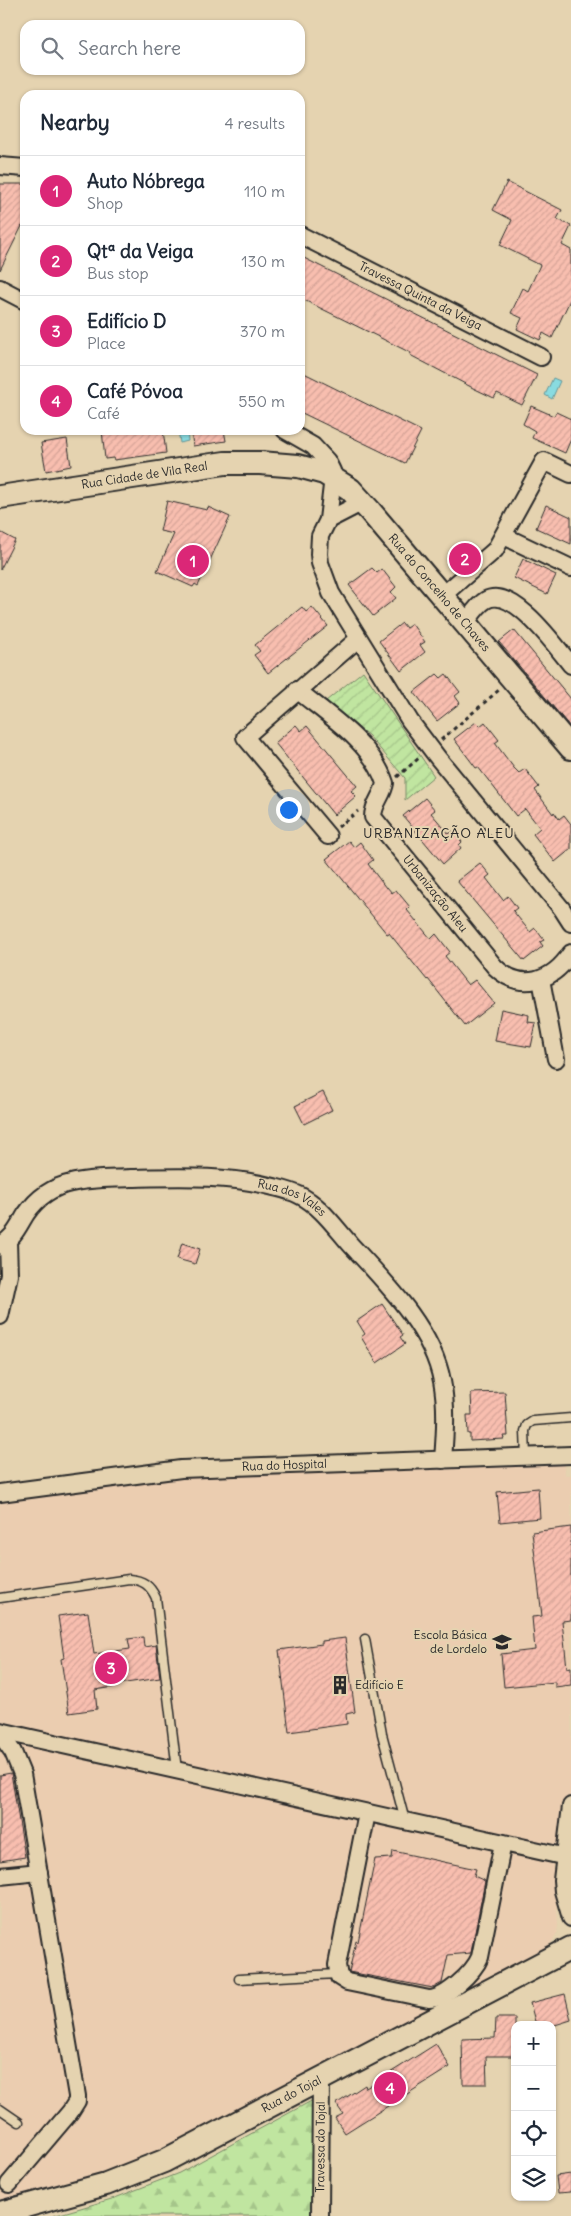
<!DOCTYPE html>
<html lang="en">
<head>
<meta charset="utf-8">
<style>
  body { margin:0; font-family:Delius,sans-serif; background:#f2f2f3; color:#1f2937 }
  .controls { position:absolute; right:15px; bottom:15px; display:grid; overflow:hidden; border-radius:10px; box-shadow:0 1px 4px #0004 }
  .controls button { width:45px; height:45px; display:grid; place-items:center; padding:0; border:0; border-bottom:1px solid #e0e1e3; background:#fff; color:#1f2937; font:25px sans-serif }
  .you { position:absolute; left:288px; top:809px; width:18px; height:18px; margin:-12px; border:4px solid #fff; border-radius:50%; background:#1a73e8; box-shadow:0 0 0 8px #1a73e833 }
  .badge { display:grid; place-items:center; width:32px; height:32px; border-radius:50%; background:#db2777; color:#fff; font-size:16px; font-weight:700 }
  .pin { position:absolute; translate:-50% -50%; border:2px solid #fff; box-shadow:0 1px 5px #0006 }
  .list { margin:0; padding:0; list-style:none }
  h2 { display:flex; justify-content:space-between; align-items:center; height:65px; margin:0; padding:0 20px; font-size:21px }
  h2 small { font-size:16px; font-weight:400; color:#747a83 }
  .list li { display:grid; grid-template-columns:32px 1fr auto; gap:15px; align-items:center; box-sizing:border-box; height:70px; padding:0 20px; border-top:1px solid #e0e1e3 }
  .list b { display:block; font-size:19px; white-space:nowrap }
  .list p { margin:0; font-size:16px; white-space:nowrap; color:#747a83 }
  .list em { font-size:16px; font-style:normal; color:#747a83 }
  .icon { flex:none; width:28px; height:28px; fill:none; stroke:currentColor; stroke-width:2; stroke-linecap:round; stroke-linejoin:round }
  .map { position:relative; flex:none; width:571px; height:2216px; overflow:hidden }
  .search { position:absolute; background:#fff; box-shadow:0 1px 4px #0004; left:20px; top:20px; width:285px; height:55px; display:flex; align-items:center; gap:12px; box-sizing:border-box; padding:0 18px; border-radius:15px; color:#747a83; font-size:19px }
  .panel { position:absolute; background:#fff; box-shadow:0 1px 4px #0004; left:20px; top:90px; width:285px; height:345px; border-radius:15px }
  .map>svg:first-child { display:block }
</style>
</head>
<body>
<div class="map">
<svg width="571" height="2216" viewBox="0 0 571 2216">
  <defs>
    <pattern id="forest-firs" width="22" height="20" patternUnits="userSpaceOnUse" patternTransform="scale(1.25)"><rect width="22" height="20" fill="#c0e5a0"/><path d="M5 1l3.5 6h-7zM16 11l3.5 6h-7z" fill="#a5c58a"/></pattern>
    <pattern id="garden-furrows" width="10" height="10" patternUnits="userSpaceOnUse" patternTransform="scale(1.25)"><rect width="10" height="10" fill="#c0e5a0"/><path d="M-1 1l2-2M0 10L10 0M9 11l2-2" fill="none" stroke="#a5c58a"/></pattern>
    <pattern id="building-hatch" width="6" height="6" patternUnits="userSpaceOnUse" patternTransform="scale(1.25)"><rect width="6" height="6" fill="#f8beaf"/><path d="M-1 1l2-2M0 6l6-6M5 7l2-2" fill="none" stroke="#d5a397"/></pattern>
  </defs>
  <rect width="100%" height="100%" fill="#e5d3b0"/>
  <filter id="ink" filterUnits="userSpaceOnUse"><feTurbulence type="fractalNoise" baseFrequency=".02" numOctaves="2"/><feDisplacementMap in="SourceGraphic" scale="10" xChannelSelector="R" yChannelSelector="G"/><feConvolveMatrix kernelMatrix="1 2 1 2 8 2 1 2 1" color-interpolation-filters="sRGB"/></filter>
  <g filter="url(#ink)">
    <path fill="#ebcdb0" d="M564 1462 565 1475H571V1836L559 1833 553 1866 558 1924 557 1933 552 1942 546 1949 147 2162 0 2202V1501L200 1475Z"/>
    <path fill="url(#forest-firs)" stroke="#768866" d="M313 2100V2216H53L115 2198 179 2173Z"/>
    <path fill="url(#garden-furrows)" stroke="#768866" d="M363 671 434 776 405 800V778L369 736 326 701Z"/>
    <path fill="#89dbe0" stroke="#639598" d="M553 378 560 381 552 399 545 395Z
      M178 430H187L188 441 180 443Z"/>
    <path fill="url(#building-hatch)" stroke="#2b2b2b" d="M507 182 562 210 557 219 571 226 562 245 571 250V298L552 338 543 333 540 340 517 329 522 318 511 313 523 288 528 291 540 265 500 245 512 220 493 210Z
      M0 184H25V226H22L0 270Z
      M300 256 537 375 522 405 497 393 494 398 473 388 410 355 411 353 300 298Z
      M300 371 421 431 405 463 300 412Z
      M531 406 554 416 556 412 571 419V439L565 453 532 438 535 431 523 424Z
      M102 430H163L166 453 114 460 113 458 105 459Z
      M191 430H224L226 441 193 446Z
      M67 439 71 466 46 471 41 443Z
      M167 501 207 510 208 507 230 517 198 586 195 584 193 587 157 571 174 534 160 531Z
      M546 505 571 517V544L536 528Z
      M0 532 15 540 0 570Z
      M523 559 556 575 547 594 514 578Z
      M372 568 377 573 382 569 396 587 391 592 396 598 373 616 349 585Z
      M302 607 306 612 312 607 328 626 268 673 254 655 260 651 255 645Z
      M402 623 406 628 412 624 425 642 420 645 425 652 401 671 379 641Z
      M514 630 571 699V728L499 642Z
      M437 674 441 678 446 674 460 692 455 696 460 703 437 721 414 692Z
      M476 722 480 726 485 722 499 740 495 743 514 768 519 773 525 769 539 787 535 790 553 814 554 812 559 819 564 815 571 824V849L555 862 533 834 540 828 525 809 516 816 478 767 476 768 454 739Z
      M296 725 301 731 307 726 357 786 351 791 356 796 334 815 275 743Z
      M425 798 435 810 431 813 449 834 453 831 462 842 459 845 461 848 443 864 403 816Z
      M349 841 354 847 360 842 373 860 368 864 386 888 387 887 392 893 396 890 410 907 407 910 431 939 436 934 450 952 445 956 464 980 468 985 475 980 494 1003 465 1026 428 979 427 980 389 933 387 934 326 859Z
      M480 863 490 875 486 878 503 900 508 896 517 908 513 911 530 932 535 928 544 940 540 942 543 946 524 961 457 881Z
      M501 1009 529 1015 528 1022 536 1023 531 1047 495 1041Z
      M323 1092 332 1110 304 1124 295 1106Z
      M182 1243 200 1249 195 1264 177 1259Z
      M382 1304 403 1335 400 1337 405 1344 377 1363 361 1337 365 1334 357 1321Z
      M505 1392 508 1436H503L504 1439 470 1441V1434H468L467 1415H472L471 1393Z
      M538 1488 540 1518 500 1522 497 1492Z
      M571 1527V1620L562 1621 567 1668 571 1667V1685L555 1687V1682L504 1687 501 1654 535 1650 532 1617 542 1616 532 1532Z
      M88 1612 94 1654 130 1649 128 1639 143 1637 144 1647 156 1645 160 1678 112 1685 113 1687 95 1690 97 1709 69 1713 61 1659 64 1658 58 1616Z
      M345 1638 355 1712 346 1714 347 1724 289 1732 279 1650 322 1644V1641Z
      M11 1773 25 1857 0 1861V1775Z
      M393 1851 476 1869 474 1876 485 1881 471 1953 448 1955 442 1983 433 1988 349 1972 356 1941 358 1942 375 1859 392 1858Z
      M565 1994 571 2020 555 2025H536L530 2003Z
      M496 2018H515V2056H486L487 2084H463L462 2039 495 2038Z
      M436 2044 450 2067 345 2133 335 2118 343 2114 336 2104 365 2085 366 2088Z
      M571 2174V2192L558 2193 556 2176Z"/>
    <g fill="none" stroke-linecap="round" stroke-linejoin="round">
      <g stroke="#2b2b2b" stroke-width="11">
        <path id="lane" d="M526 1457 525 1431 527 1425 533 1421 571 1418
          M0 1598 129 1579C143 1580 150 1585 156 1598L177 1770
          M365 1639 382 1734 405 1821
          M239 1979 338 1974
          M0 2109 19 2122"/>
      </g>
      <g stroke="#2b2b2b" stroke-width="20">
        <g id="street">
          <path d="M0 166 25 168"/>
          <path id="s1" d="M300 235 541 357"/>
          <path d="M0 288 25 301"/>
          <path d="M285 430 313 446 327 461 332 471 333 477 328 520 320 536 319 554 320 563 331 593 410 721 438 758 562 909 571 923"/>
          <path d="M328 520 363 502"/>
          <path d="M504 536 571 568"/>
          <path d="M442 596 495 550 544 461 571 474"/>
          <path d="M465 624C471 616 477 605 486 600 513 585 557 648 571 665"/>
          <path id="s2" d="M297 690C329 716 372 743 385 783 383 796 373 803 373 817L495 967C521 992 552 982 571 953"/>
          <path d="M328 836 245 737 358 639"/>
          <path d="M541 979 556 1059"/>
          <path id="s3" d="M0 1245C14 1238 18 1227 26 1214 37 1198 52 1187 71 1183 91 1178 112 1179 131 1178 180 1177 227 1175 274 1187 282 1189 291 1191 299 1195 320 1205 335 1227 350 1244 385 1282 432 1328 442 1381 447 1406 445 1434 443 1460"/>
          <path d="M0 1316 9 1275 8 1241"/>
          <path id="s4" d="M0 1493 181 1469 571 1455"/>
          <path d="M0 1731 571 1858"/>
          <path d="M0 1734 13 1752 22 1774 77 2096V2101L70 2112 9 2184"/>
          <path d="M571 1806 562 1880 563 1891 571 1918"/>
          <path d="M367 1813 337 1965 339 1977 347 1982 429 1999C445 1999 474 1972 480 1957L503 1843"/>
          <path d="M0 1876 39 1872"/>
          <path id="s5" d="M320 2216 321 2079"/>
        </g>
      </g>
      <g stroke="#2b2b2b" stroke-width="26">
        <g id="secondary">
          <path id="s6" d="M0 497 225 463H260L298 466 324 473 350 489 370 511 571 748"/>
          <path id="s7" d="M0 2213 106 2184 164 2161 571 1948"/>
        </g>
      </g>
      <path stroke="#2b2b2b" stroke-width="3" stroke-dasharray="4 4" stroke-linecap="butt" d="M441 740 499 690
        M397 777 419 758
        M338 827 358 811"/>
      <use href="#lane" stroke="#e5d3b0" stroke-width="8"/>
      <use href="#street" stroke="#e5d3b0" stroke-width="16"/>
      <use href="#secondary" stroke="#e5d3b0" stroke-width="22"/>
    </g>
  </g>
  <defs>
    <g id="school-bare" transform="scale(1.5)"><path d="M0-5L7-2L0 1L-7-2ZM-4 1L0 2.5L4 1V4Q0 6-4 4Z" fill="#2b2b2b" stroke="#e5d3b0" stroke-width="2.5" paint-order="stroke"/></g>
    <g id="building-bare" transform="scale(1.5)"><path d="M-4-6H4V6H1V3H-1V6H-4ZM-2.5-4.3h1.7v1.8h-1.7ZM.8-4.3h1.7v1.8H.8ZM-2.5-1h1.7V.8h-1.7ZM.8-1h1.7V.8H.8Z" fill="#2b2b2b" stroke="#e5d3b0" stroke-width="2.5" paint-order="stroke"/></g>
  </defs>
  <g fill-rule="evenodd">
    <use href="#school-bare" x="502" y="1642"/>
    <use href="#building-bare" x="340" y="1685"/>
  </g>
  <g text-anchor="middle" stroke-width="4" stroke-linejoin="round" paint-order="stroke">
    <g font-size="12" fill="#2b2b2b" stroke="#e5d3b0">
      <text dy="4" stroke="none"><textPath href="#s1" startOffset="135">Travessa Quinta da Veiga</textPath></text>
      <text dy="4" stroke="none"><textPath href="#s6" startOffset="146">Rua Cidade de Vila Real</textPath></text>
      <text dy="4" stroke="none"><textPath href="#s6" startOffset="495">Rua do Concelho de Chaves</textPath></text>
      <text dy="4" stroke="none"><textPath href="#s2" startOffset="265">Urbanização Aleu</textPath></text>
      <text dy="4" stroke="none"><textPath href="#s3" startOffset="322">Rua dos Vales</textPath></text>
      <text dy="4" stroke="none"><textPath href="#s4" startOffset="286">Rua do Hospital</textPath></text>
      <text dy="4" stroke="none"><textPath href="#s7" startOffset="316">Rua do Tojal</textPath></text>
      <text dy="4" stroke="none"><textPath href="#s5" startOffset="69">Travessa do Tojal</textPath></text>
    </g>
    <g font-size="12" fill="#2b2b2b" stroke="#e5d3b0" text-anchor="end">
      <text x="487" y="1639">Escola Básica<tspan x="487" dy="14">de Lordelo</tspan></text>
      <text x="355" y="1689" text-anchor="start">Edifício E</text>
    </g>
    <g font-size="14" letter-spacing="1" fill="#2b2b2b" stroke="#e5d3b0">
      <text x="439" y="838">URBANIZAÇÃO ALEU</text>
    </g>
  </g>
</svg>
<div class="controls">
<button>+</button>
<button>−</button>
<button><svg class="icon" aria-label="locate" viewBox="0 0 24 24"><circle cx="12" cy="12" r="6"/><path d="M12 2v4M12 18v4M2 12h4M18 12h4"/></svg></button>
<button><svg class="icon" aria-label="layers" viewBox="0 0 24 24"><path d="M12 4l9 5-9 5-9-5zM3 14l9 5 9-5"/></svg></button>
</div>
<div class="you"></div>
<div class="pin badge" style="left:193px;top:561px">1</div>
<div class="pin badge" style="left:465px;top:559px">2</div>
<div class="pin badge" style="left:111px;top:1668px">3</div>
<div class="pin badge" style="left:390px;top:2088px">4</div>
<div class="search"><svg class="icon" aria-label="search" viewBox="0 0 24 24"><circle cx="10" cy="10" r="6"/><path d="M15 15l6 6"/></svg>Search here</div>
<section class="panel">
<h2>Nearby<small>4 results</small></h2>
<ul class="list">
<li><span class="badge">1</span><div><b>Auto Nóbrega</b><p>Shop</p></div><em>110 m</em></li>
<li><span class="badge">2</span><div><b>Qtª da Veiga</b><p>Bus stop</p></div><em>130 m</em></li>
<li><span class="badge">3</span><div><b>Edifício D</b><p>Place</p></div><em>370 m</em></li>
<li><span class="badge">4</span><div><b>Café Póvoa</b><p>Café</p></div><em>550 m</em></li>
</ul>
</section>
</div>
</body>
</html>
